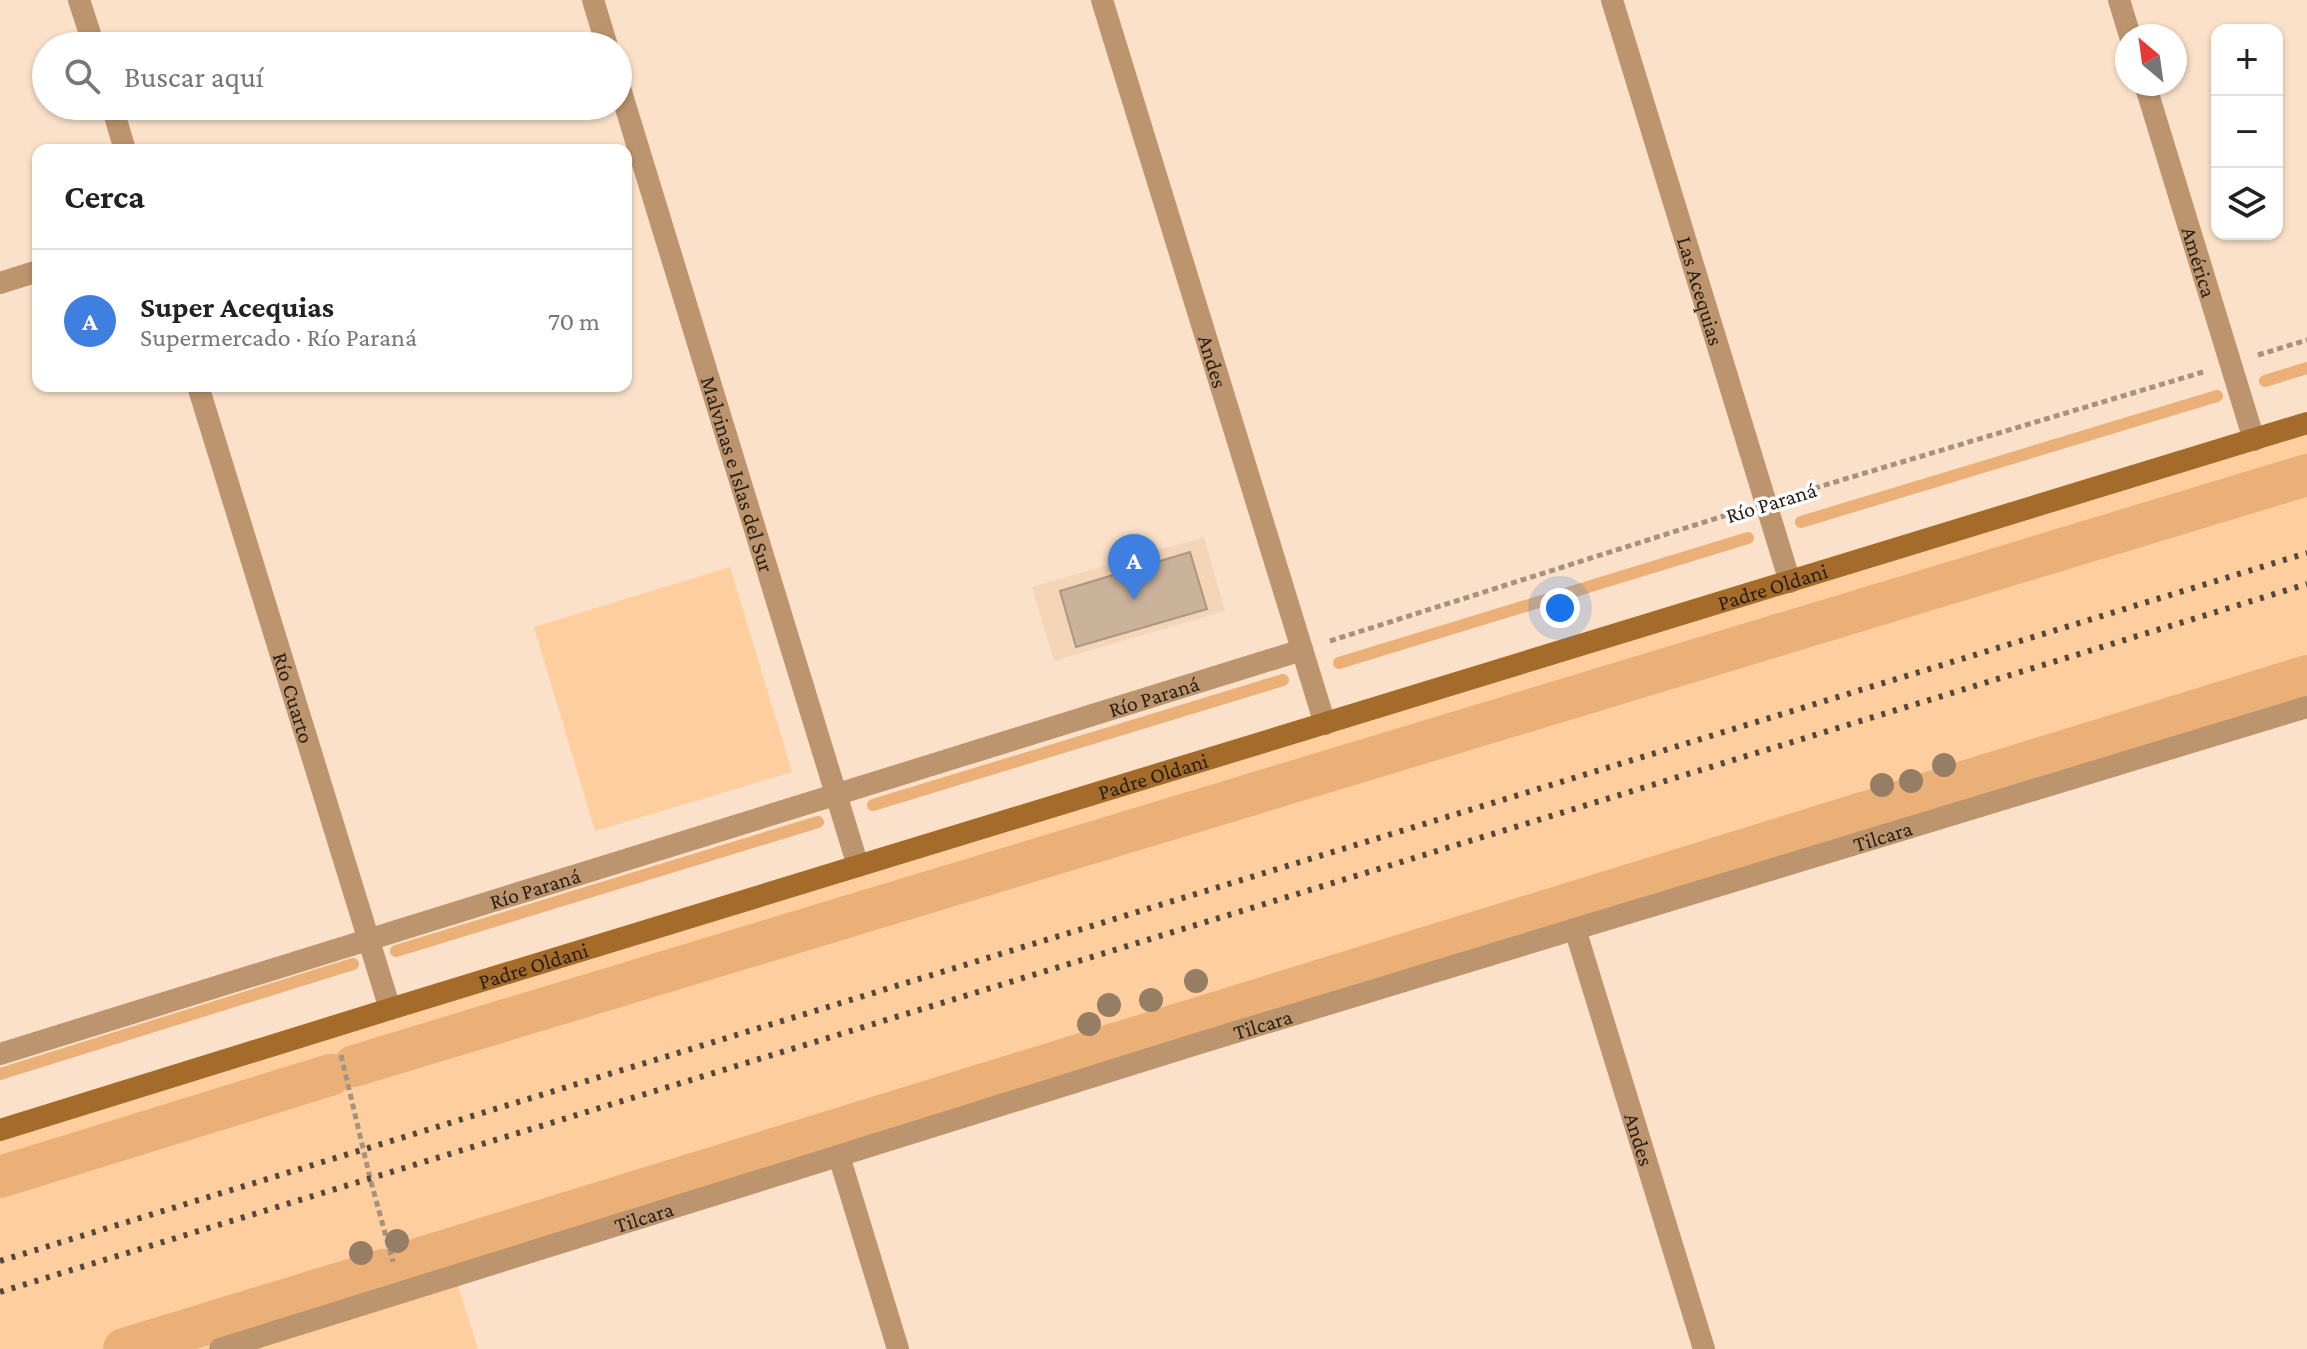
<!DOCTYPE html>
<html lang="es">
<head>
<meta charset="utf-8">
<style>
  body { margin:0; font-family:"Crimson Pro",serif; background:#f6f6f6; color:#222 }
  .controls { position:absolute; right:24px; top:24px; display:grid; overflow:hidden; border-radius:16px; box-shadow:0 2px 6px #0004 }
  .controls button { width:72px; height:72px; display:grid; place-items:center; padding:0; border:0; border-bottom:2px solid #e0e0e0; background:#fff; color:#222; font:40px sans-serif }
  .compass { position:absolute; left:2115px; top:24px; width:72px; height:72px; border-radius:50%; background:#fff; box-shadow:0 2px 6px #0004; rotate:331deg }
  .you { position:absolute; left:1560px; top:608px; width:28px; height:28px; margin:-20px; border:6px solid #fff; border-radius:50%; background:#1a73e8; box-shadow:0 0 0 12px #1a73e833 }
  .badge { display:grid; place-items:center; width:52px; height:52px; border-radius:50%; background:#1a73e8; color:#fff; font-size:26px; font-weight:700 }
  .pin { position:absolute; translate:-50% -66px; filter:drop-shadow(0 2px 4px #0008) }
  .pin::after { content:''; position:absolute; top:42px; width:28px; height:24px; background:inherit; clip-path:polygon(0 0,100% 0,50% 100%) }
  .list { margin:0; padding:0; list-style:none }
  h2 { display:flex; justify-content:space-between; align-items:center; height:104px; margin:0; padding:0 32px; font-size:34px }
  h2 small { font-size:26px; font-weight:400; color:#767676 }
  .list li { display:grid; grid-template-columns:52px 1fr auto; gap:24px; align-items:center; box-sizing:border-box; height:144px; padding:0 32px; border-top:2px solid #e0e0e0 }
  .list b { display:block; font-size:30px; white-space:nowrap }
  .list p { margin:0; font-size:26px; white-space:nowrap; color:#767676 }
  .list em { font-size:26px; font-style:normal; color:#767676 }
  .icon { flex:none; width:44px; height:44px; fill:none; stroke:currentColor; stroke-width:2; stroke-linecap:round; stroke-linejoin:round }
  .map { position:relative; flex:none; width:2307px; height:1349px; overflow:hidden }
  .search { position:absolute; background:#fff; box-shadow:0 2px 6px #0004; left:32px; top:32px; width:600px; height:88px; display:flex; align-items:center; gap:20px; box-sizing:border-box; padding:0 28px; border-radius:44px; color:#767676; font-size:30px }
  .panel { position:absolute; background:#fff; box-shadow:0 2px 6px #0004; left:32px; top:144px; width:600px; height:248px; border-radius:16px }
  .map>svg:first-child { display:block }
</style>
</head>
<body>
<div class="map">
<svg width="2307" height="1349" viewBox="0 0 2307 1349">
  <rect width="100%" height="100%" fill="#fbe1c9"/>
  <path fill="#f4d5b7" d="M1204 537 1225 611 1054 661 1032 587Z"/>
  <path fill="#ffce9e" d="M2307 423V707L455 1276 478 1349H0V1130Z
    M730 567 792 772 595 831 534 627Z"/>
  <g fill="none" stroke-linecap="round" stroke-linejoin="round">
    <path stroke="#eab077" stroke-width="12" d="M2265 381 2307 368
      M1801 522 2217 396
      M1339 663 1748 538
      M873 805 1283 680
      M396 951 818 822
      M0 1074 353 964"/>
    <path stroke="#eab077" stroke-width="42" d="M354 1066 2307 475
      M0 1177 330 1075
      M405 1263 2307 676
      M124 1349 383 1270"/>
  </g>
  <path fill="#cbb29b" stroke="#ae9680" stroke-width="2" d="M1190 552 1207 609 1076 647 1060 591Z"/>
  <g fill="none" stroke-linecap="round" stroke-linejoin="round">
    <path stroke="#a59280" stroke-width="5" stroke-dasharray="6 4" stroke-linecap="butt" d="M2258 355 2307 340
      M1795 494 2203 372
      M1330 641 1736 512
      M341 1055 370 1178 393 1262"/>
    <g stroke="#bc946d" stroke-width="22">
      <path d="M79 0 94 46"/>
      <path d="M593 0 607 46"/>
      <path id="s1" d="M1102 0 1325 724"/>
      <path id="s2" d="M1612 0 1790 582"/>
      <path d="M2119 0 2130 36"/>
      <path id="s3" d="M618 82 858 866"/>
      <path id="s4" d="M2145 84 2254 440"/>
      <path d="M112 106 125 150"/>
      <path d="M0 283 38 271"/>
      <path id="s5" d="M198 386 390 1009"/>
      <path id="s6" d="M1575 929 1704 1349"/>
      <path id="s7" d="M0 1054 1302 650"/>
      <path d="M839 1156 898 1349"/>
      <path id="s8" d="M220 1349 1203 1042 2307 707"/>
    </g>
    <path stroke="#a56b2a" stroke-width="22" id="s9" d="M0 1130 390 1009 2307 423"/>
    <path stroke="#55493c" stroke-width="6" stroke-dasharray="4 8" stroke-linecap="butt" d="M0 1261 2307 553
      M0 1292 2307 584"/>
  </g>
  <g fill="#967e65">
    <circle cx="1944" cy="765" r="12"/>
    <circle cx="1911" cy="781" r="12"/>
    <circle cx="1882" cy="785" r="12"/>
    <circle cx="1196" cy="981" r="12"/>
    <circle cx="1151" cy="1000" r="12"/>
    <circle cx="1109" cy="1005" r="12"/>
    <circle cx="1089" cy="1024" r="12"/>
    <circle cx="397" cy="1241" r="12"/>
    <circle cx="361" cy="1253" r="12"/>
  </g>
  <g text-anchor="middle" stroke-width="7" stroke-linejoin="round" paint-order="stroke">
    <g font-size="22" fill="#292017" stroke="#fff">
      <text dy="8" stroke="none"><textPath href="#s4" startOffset="186">América</textPath></text>
      <text dy="8" stroke="none"><textPath href="#s2" startOffset="304">Las Acequias</textPath></text>
      <text dy="8" stroke="none"><textPath href="#s1" startOffset="378">Andes</textPath></text>
      <text dy="8" stroke="none"><textPath href="#s3" startOffset="410">Malvinas e Islas del Sur</textPath></text>
      <text transform="translate(1771 502) rotate(-17)" y="8">Río Paraná</text>
      <text dy="8" stroke="none"><textPath href="#s9" startOffset="1854">Padre Oldani</textPath></text>
      <text dy="8" stroke="none"><textPath href="#s7" startOffset="1208">Río Paraná</textPath></text>
      <text dy="8" stroke="none"><textPath href="#s5" startOffset="326">Río Cuarto</textPath></text>
      <text dy="8" stroke="none"><textPath href="#s9" startOffset="1206">Padre Oldani</textPath></text>
      <text dy="8" stroke="none"><textPath href="#s8" startOffset="1740">Tilcara</textPath></text>
      <text dy="8" stroke="none"><textPath href="#s7" startOffset="560">Río Paraná</textPath></text>
      <text dy="8" stroke="none"><textPath href="#s9" startOffset="558">Padre Oldani</textPath></text>
      <text dy="8" stroke="none"><textPath href="#s8" startOffset="1092">Tilcara</textPath></text>
      <text dy="8" stroke="none"><textPath href="#s6" startOffset="220">Andes</textPath></text>
      <text dy="8" stroke="none"><textPath href="#s8" startOffset="444">Tilcara</textPath></text>
    </g>
  </g>
</svg>
<div class="controls">
<button>+</button>
<button>−</button>
<button><svg class="icon" aria-label="layers" viewBox="0 0 24 24"><path d="M12 4l9 5-9 5-9-5zM3 14l9 5 9-5"/></svg></button>
</div>
<svg class="compass" viewBox="-18 -18 36 36"><path d="M0-13l5 13h-10z" fill="#e53935"/><path d="M0 13l5-13h-10z" fill="#767676"/></svg>
<div class="you"></div>
<div class="pin badge" style="left:1134px;top:600px;background:#3f7fe0">A</div>
<div class="search"><svg class="icon" aria-label="search" viewBox="0 0 24 24"><circle cx="10" cy="10" r="6"/><path d="M15 15l6 6"/></svg>Buscar aquí</div>
<section class="panel">
<h2>Cerca<small></small></h2>
<ul class="list">
<li><span class="badge" style="background:#3f7fe0">A</span><div><b>Super Acequias</b><p>Supermercado · Río Paraná</p></div><em>70 m</em></li>
</ul>
</section>
</div>
</body>
</html>
